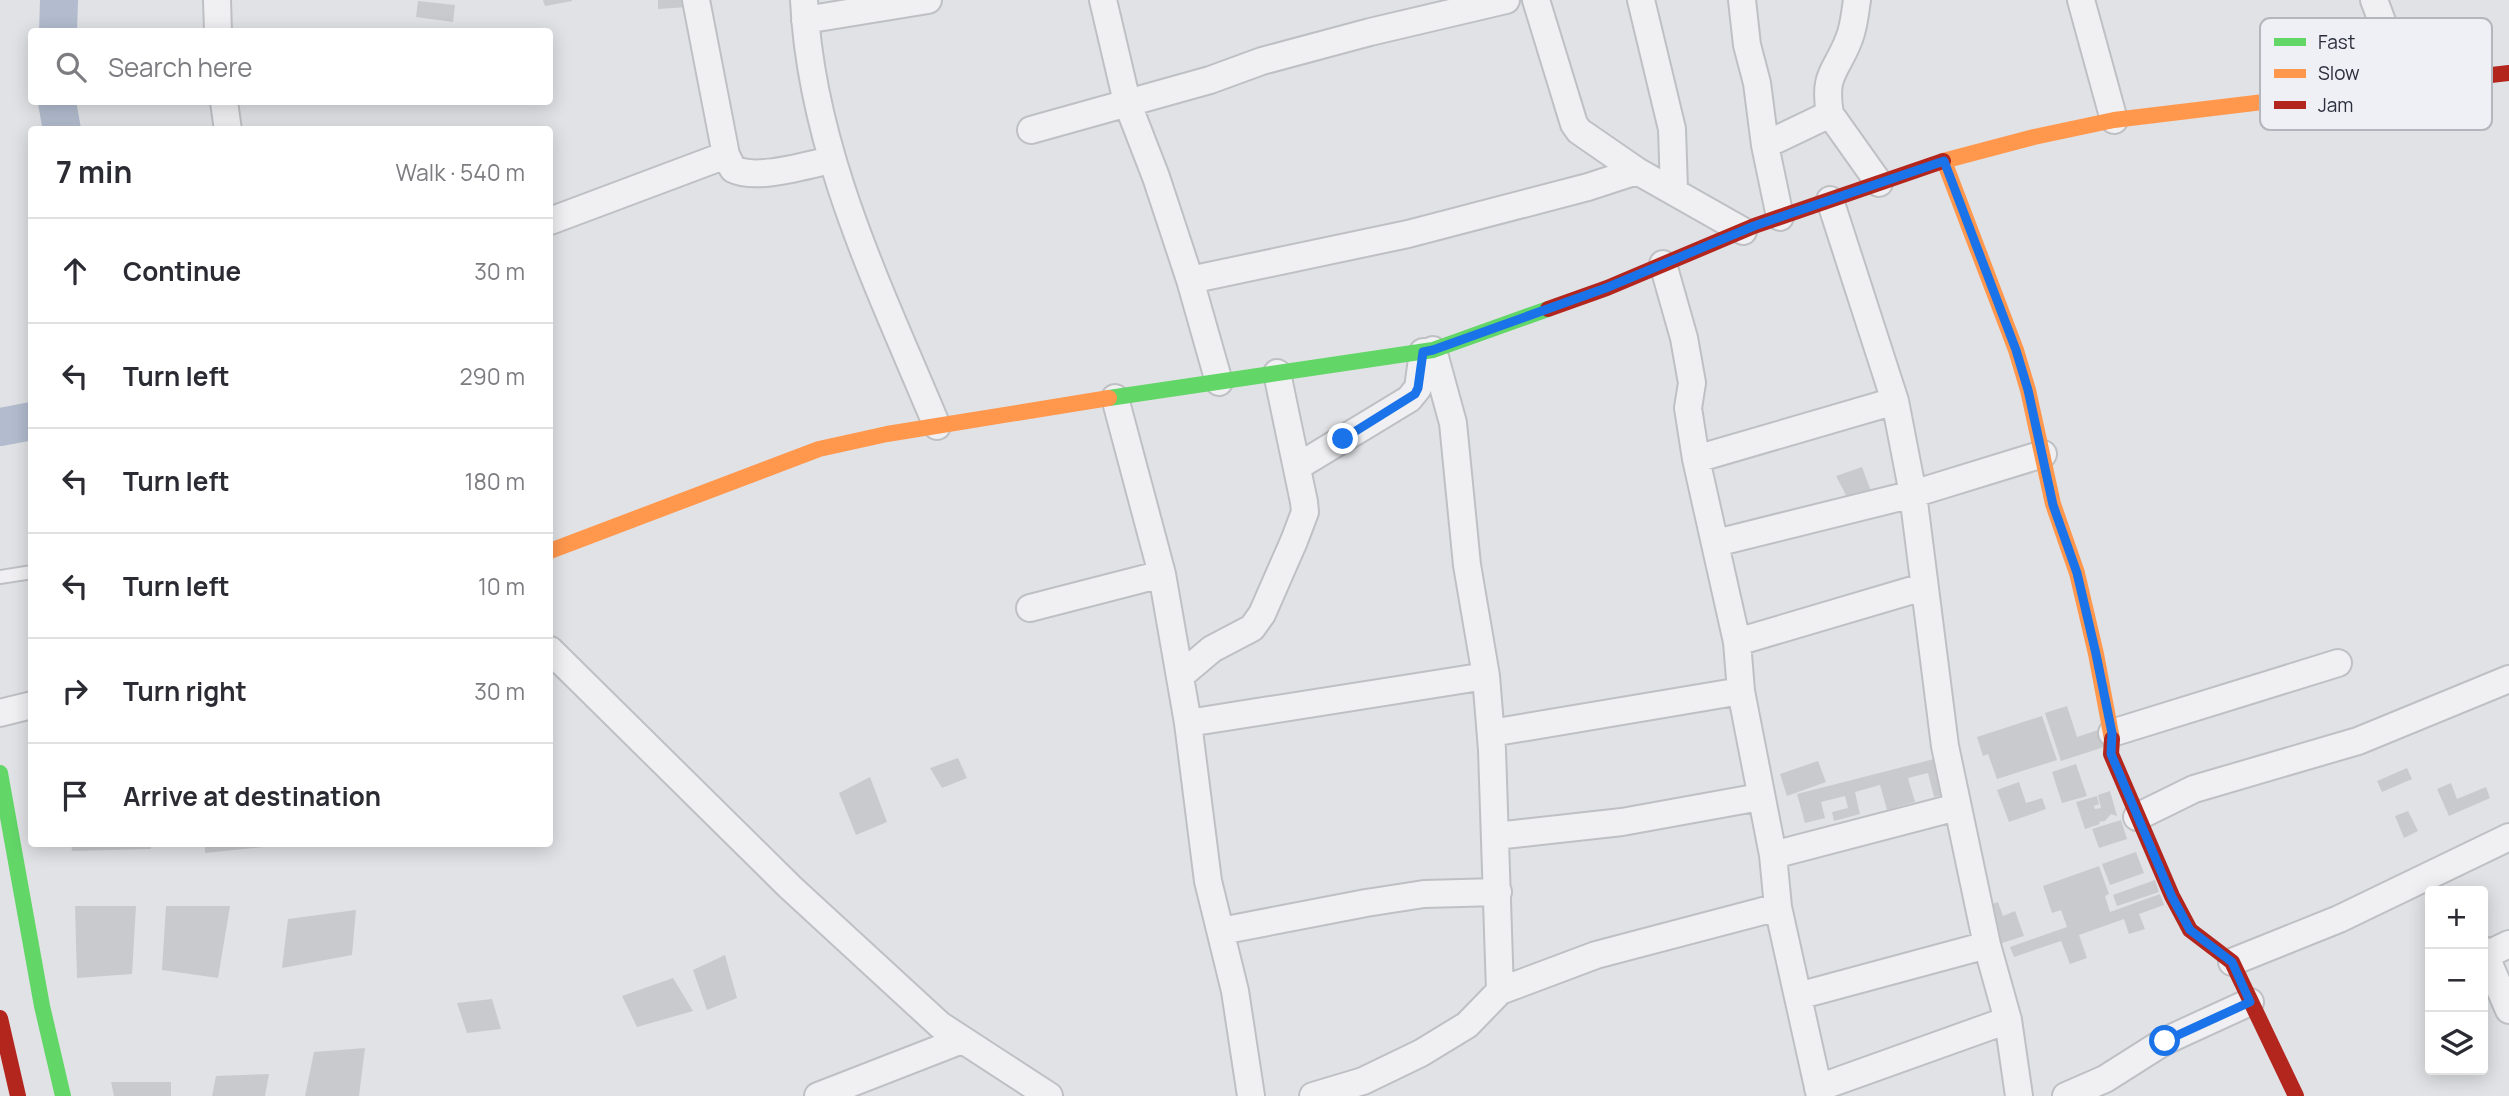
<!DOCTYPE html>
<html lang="en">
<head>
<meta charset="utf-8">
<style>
  body { margin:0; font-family:Manrope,sans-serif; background:#f2f2f3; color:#2b2b33 }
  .controls { position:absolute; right:21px; bottom:21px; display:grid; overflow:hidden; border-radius:7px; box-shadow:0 4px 18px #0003 }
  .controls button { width:63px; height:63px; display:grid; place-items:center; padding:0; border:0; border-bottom:2px solid #e1e1e2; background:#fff; color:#2b2b33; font:35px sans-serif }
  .stop { position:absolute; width:21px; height:21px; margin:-16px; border:5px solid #1a73e8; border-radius:50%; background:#fff }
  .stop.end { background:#1a73e8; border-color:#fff; box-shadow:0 2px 7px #0008 }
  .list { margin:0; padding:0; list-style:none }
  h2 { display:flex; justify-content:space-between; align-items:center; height:91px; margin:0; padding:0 28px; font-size:30px }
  h2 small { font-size:23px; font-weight:400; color:#7c7c81 }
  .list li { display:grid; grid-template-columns:46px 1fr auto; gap:21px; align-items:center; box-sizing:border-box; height:105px; padding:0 28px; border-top:2px solid #e1e1e2 }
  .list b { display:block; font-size:26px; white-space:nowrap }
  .list em { font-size:23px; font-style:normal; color:#7c7c81 }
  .icon { flex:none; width:38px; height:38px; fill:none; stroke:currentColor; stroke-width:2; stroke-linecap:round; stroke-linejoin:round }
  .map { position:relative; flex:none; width:2509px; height:1096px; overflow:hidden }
  .search { position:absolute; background:#fff; box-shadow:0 4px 18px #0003; left:28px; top:28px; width:525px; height:77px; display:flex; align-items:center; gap:18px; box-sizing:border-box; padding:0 24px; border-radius:7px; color:#7c7c81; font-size:26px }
  .panel { position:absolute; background:#fff; box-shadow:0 4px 18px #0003; left:28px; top:126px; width:525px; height:721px; border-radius:7px }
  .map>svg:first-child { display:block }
</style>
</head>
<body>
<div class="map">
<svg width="2509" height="1096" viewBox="0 0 2509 1096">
  <rect width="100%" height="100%" fill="#e1e2e5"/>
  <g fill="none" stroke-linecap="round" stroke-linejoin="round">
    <path stroke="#b2bcce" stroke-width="38" d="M58 32 59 0
      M57 102 62 130
      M0 427 32 421"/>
  </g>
  <path fill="#c9cacd" d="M543 0H572V1L545 6Z
    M658 0H687L688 7 658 9Z
    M418 1 455 5 453 22 416 17Z
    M1862 467 1872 494 1847 497 1836 476Z
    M2067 706 2077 737 2101 729 2107 746 2061 761 2045 713Z
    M2042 716 2057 760 1997 779 1988 754 1983 756 1977 737Z
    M958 758 967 778 942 788 930 768Z
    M1938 758 1947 794 1934 797 1928 773 1908 778 1915 802 1887 810 1880 785 1855 792 1860 814 1834 821 1832 812 1848 808 1845 796 1821 802 1825 818 1805 823 1797 794Z
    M1818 761 1826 782 1787 796 1780 774Z
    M2076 764 2087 796 2062 803 2052 772Z
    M2407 768 2412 779 2382 792 2377 781Z
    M870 777 887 822 856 835 839 793Z
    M2019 782 2026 803 2042 798 2046 809 2009 822 1997 790Z
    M2451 783 2457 799 2486 787 2490 798 2449 816 2437 789Z
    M2110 791 2117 816 2111 814 2105 821 2099 822 2100 824 2085 829 2076 802 2097 796 2099 804 2094 806 2095 809 2101 808 2098 795Z
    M2408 811 2418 831 2404 838 2395 816Z
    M2121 820 2127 839 2099 848 2092 829Z
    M71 844H151V849L72 851Z
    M205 844H284V845L205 853Z
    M2136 852 2144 873 2110 885 2102 864Z
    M2099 866 2109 894 2105 896 2110 912 2160 894 2164 905 2139 914 2145 929 2129 934 2124 919 2079 935 2087 958 2070 964 2061 941 2014 957 2010 947 2067 927 2061 910 2052 913 2043 886Z
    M2155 880 2159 892 2117 906 2113 895Z
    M1998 902 2003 916 2015 911 2024 936 1999 944 1986 906Z
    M75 906H136L132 974 77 978Z
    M166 906H230L218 978 162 970Z
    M356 910 352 955 282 968 288 919Z
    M725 955 737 998 707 1010 693 970Z
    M673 978 693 1011 637 1027 622 996Z
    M492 999 501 1029 467 1033 457 1003Z
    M365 1048 359 1096H305L314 1052Z
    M269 1074 265 1096H212L216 1076Z
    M111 1082H171V1096H114Z"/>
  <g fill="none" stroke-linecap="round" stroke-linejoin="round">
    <g stroke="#bfc0c3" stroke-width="16">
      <path id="lane" d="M0 577 32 572"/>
    </g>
    <g stroke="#bfc0c3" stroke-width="30">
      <path id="street" d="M217 0 218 32
        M696 0 726 155 733 169C757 181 805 165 832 160
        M804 0C811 151 880 289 937 426
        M1103 0 1127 102 1156 177 1190 280 1219 382
        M1536 0 1574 124 1579 131 1637 171 1743 231
        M1641 0 1672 129 1674 190
        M1742 0 1747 45 1757 83 1765 145 1780 217
        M1857 0C1855 13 1854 27 1849 39 1836 73 1823 73 1830 114L1879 183
        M2081 0 2114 120
        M2374 0 2383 24
        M805 20 928 0
        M224 102 228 130
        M1031 130 1210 80 1262 61 1370 32 1506 0
        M1765 145 1830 114
        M1830 200 1895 401 1913 494 1945 746 1987 945 2008 1020 2019 1096
        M550 221 726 155
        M1663 264 1684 338 1692 383 1688 408 1696 459 1737 642 1741 691 1773 855 1778 907 1820 1096
        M1190 280 1408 234 1588 187 1637 171
        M1433 350 1453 423 1467 565 1486 676 1492 750 1500 991
        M1115 398 1162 574 1188 723 1208 881 1235 991 1251 1096
        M1696 459 1895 401
        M1297 467 1409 399 1418 388 1423 352
        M1716 543 1913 494 2043 454
        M1030 608 1162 574
        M1737 642 1923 587
        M550 650 790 887 940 1025 1049 1096
        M1180 676 1212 649 1252 628 1262 614 1294 541 1305 512 1304 502 1277 373
        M0 713 32 705
        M1188 723 1486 676
        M1491 733 1741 691
        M2112 733 2338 663
        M2137 817 2194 789 2358 741 2509 679
        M1496 836 1622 822 1760 797
        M1773 855 1957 807
        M1221 931 1366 903 1424 894 1498 892
        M2483 950 2509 1010
        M2486 955 2509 944
        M2232 962 2339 919 2509 837
        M1798 996 1987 945
        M1818 1088 2008 1020
        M818 1096 962 1040
        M1313 1096 1363 1081 1421 1053 1467 1025 1500 991 1596 955 1778 907
        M2066 1096 2105 1079 2165 1041 2250 1002"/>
    </g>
    <use href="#lane" stroke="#f0f0f3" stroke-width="12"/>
    <use href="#street" stroke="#f0f0f3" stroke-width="26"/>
    <path stroke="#63d668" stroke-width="16" d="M1109 398 1433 350 1548 309
      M0 773 42 1006 63 1096"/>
    <path stroke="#ff974d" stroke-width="16" d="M1943 161 2034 137 2114 120 2379 88
      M1944 161 2016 350 2028 390 2053 504 2077 573 2096 654 2112 739
      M550 551 819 449 887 434 1109 398"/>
    <path stroke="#b3261e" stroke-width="16" d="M2379 88 2509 73
      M1548 309 1607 288 1754 226 1943 161
      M2112 739 2111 754 2172 896 2190 930 2232 962 2296 1096
      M0 1018 18 1096"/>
  </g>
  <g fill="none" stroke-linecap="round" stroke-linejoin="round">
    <path stroke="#1a73e8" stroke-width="9" d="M1343 439 1415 394 1418 388 1423 352 1433 350 1606 288 1754 226 1944 161 2016 350 2028 390 2053 505 2077 573 2096 654 2112 733 2111 754 2172 897 2190 930 2232 962 2250 1002 2165 1041"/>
  </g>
  <rect x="2260" y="18" width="232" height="112" rx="10" fill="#eff0f5" stroke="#b4b6be" stroke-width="2"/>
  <rect x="2274" y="38" width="32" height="8" fill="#63d668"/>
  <rect x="2274" y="69" width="32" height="9" fill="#ff974d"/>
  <rect x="2274" y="101" width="32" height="8" fill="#b3261e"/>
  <g font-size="19" fill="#2a2e3d">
    <text x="2318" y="49">Fast</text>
    <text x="2318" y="80">Slow</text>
    <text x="2318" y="112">Jam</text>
  </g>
</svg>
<div class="controls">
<button>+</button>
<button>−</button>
<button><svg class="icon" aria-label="layers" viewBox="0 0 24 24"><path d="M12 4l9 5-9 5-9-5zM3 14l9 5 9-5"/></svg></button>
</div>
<div class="stop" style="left:2165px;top:1041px"></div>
<div class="stop end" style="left:1343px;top:439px"></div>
<div class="search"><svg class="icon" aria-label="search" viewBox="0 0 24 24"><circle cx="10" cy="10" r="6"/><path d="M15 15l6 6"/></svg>Search here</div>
<section class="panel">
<h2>7 min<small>Walk · 540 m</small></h2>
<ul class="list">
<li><svg class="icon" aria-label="ahead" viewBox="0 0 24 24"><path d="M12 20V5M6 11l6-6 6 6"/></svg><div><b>Continue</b></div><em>30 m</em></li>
<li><svg class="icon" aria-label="left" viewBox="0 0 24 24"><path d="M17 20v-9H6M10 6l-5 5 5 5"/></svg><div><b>Turn left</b></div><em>290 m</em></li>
<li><svg class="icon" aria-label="left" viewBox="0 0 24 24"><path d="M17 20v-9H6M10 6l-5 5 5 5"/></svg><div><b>Turn left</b></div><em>180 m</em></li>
<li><svg class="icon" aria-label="left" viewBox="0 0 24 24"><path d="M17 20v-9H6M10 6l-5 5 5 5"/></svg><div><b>Turn left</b></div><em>10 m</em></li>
<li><svg class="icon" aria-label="right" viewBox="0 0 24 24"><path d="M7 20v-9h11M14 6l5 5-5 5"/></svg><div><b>Turn right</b></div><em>30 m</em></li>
<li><svg class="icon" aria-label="arrive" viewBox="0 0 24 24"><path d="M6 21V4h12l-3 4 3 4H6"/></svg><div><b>Arrive at destination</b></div></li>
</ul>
</section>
</div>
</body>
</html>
